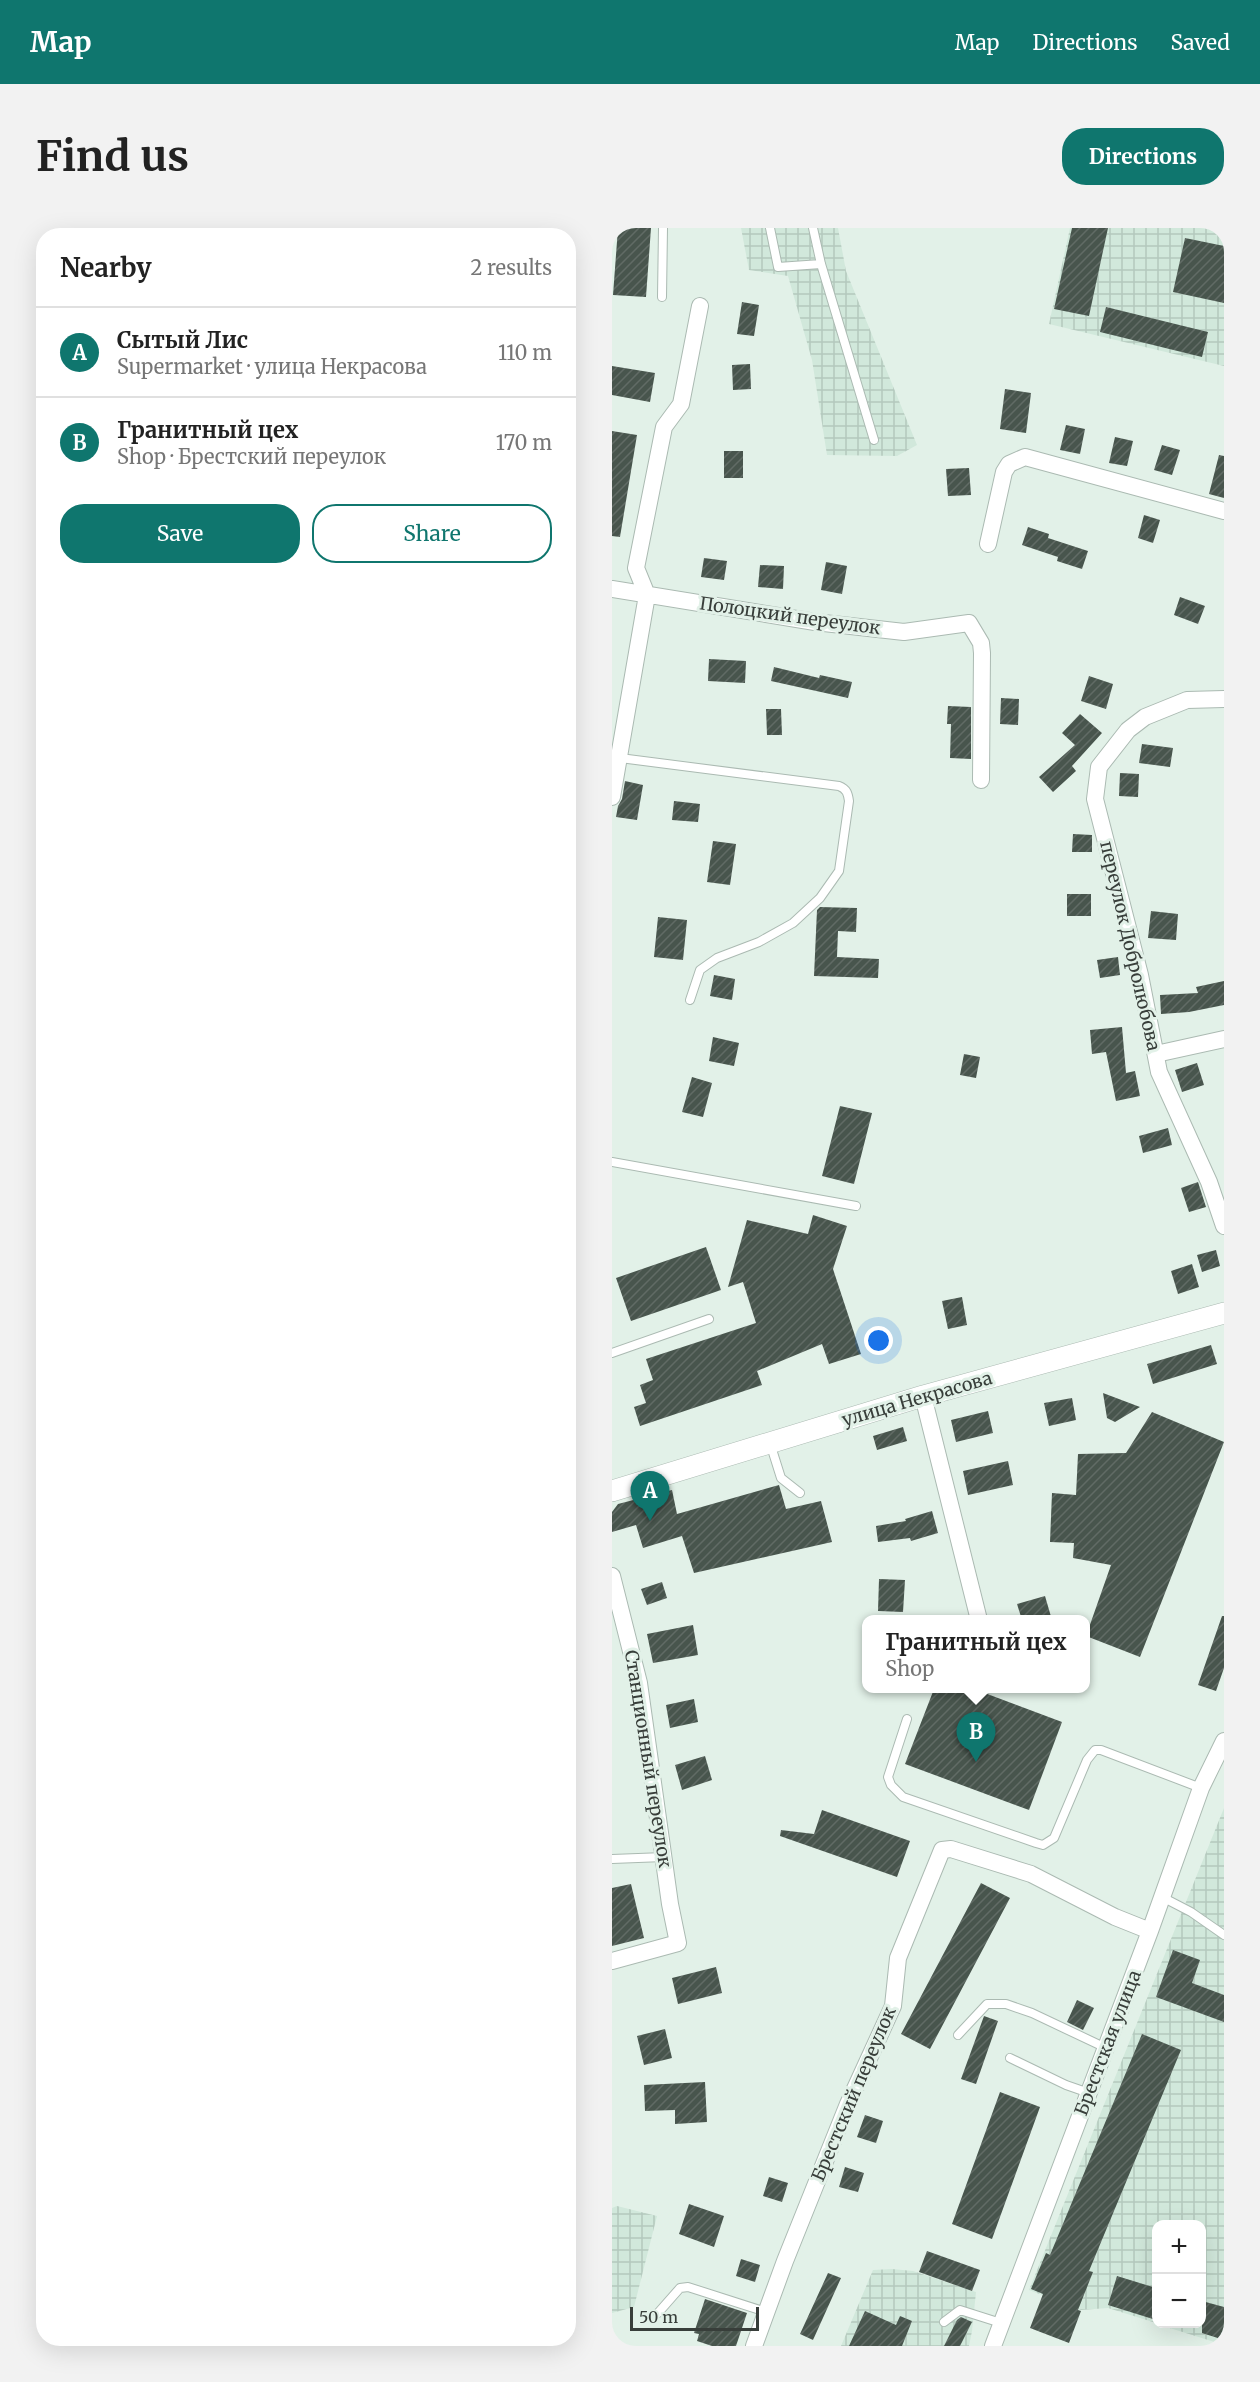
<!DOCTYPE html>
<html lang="en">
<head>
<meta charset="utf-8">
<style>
  body { margin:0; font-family:Merriweather,serif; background:#f2f2f2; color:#222 }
  .controls { position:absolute; right:18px; bottom:18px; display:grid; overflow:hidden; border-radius:12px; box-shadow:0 6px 24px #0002 }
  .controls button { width:54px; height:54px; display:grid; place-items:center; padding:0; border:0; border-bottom:2px solid #e0e0e0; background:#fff; color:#222; font:30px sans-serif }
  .scale { position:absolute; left:18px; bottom:15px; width:129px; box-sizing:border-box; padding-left:6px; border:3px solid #383e3a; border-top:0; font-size:16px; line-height:21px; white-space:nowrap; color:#383e3a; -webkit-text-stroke:4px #e2f1e8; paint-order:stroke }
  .you { position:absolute; left:267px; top:1113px; width:21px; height:21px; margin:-15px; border:4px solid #fff; border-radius:50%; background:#1a73e8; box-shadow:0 0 0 9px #1a73e833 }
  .badge { display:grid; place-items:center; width:39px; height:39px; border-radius:50%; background:#0f766e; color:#fff; font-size:20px; font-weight:700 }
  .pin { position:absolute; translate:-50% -50px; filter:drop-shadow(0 2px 3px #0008) }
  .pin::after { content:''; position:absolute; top:32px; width:21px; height:18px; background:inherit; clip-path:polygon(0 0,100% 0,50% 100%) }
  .popup { position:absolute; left:250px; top:1387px; width:228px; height:78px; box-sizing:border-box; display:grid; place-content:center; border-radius:12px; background:#fff; filter:drop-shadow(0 2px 4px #0005); font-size:20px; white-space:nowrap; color:#767676 }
  .popup b { font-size:22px; color:#222 }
  .popup::after { content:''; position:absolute; left:50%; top:100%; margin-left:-12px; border:12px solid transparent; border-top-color:#fff }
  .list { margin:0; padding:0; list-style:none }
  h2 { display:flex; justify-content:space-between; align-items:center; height:78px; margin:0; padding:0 24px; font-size:26px }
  h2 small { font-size:20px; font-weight:400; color:#767676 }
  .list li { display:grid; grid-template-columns:39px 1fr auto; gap:18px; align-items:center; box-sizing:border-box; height:90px; padding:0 24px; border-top:2px solid #e0e0e0 }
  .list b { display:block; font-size:22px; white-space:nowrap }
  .list p { margin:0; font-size:20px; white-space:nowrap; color:#767676 }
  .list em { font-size:20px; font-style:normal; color:#767676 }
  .actions { display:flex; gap:12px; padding:18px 24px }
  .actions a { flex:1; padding:14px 0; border:2px solid #0f766e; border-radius:24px; text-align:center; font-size:21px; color:#0f766e }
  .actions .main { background:#0f766e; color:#fff }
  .map { position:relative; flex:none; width:612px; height:2118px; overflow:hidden; border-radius:24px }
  header { display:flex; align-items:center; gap:36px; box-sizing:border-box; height:84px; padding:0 30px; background:#0f766e; color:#fff }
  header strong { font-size:28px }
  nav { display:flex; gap:33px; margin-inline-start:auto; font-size:21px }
  .intro { display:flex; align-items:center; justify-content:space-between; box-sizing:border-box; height:144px; padding:0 36px }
  h1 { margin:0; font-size:42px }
  .button { padding:15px 27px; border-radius:24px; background:#0f766e; color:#fff; font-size:21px; font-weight:700 }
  main { display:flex; gap:36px; padding:0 36px }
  aside { flex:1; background:#fff; border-radius:24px; box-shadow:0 6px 24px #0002 }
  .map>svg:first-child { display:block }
</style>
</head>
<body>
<header>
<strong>Map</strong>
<nav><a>Map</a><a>Directions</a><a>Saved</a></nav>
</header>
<div class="intro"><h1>Find us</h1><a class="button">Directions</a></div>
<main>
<aside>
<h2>Nearby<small>2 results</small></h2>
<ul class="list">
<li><span class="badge">A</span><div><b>Сытый Лис</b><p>Supermarket · улица Некрасова</p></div><em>110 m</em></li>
<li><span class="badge">B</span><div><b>Гранитный цех</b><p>Shop · Брестский переулок</p></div><em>170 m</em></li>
</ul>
<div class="actions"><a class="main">Save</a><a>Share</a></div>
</aside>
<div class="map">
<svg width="612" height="2118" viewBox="0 0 612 2118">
  <defs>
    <pattern id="industrial-grid" width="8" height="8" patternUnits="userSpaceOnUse" patternTransform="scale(1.5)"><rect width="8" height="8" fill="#d1e8db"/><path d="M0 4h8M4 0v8" fill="none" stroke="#b4c8bd"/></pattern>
    <pattern id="building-hatch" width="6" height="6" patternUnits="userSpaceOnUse" patternTransform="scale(1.5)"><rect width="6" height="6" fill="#48554d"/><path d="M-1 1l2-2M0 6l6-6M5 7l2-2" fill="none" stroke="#616b65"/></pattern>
  </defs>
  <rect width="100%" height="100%" fill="#e2f1e8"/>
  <path fill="url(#industrial-grid)" d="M129 0H226L234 43 305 217 285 228 215 227 200 132 176 48 137 42Z
    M458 0H612V138L437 96Z
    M612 1580V2117L545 2096H590V1996H544V2095L496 2080 469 2082 417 2062Z
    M5 1978 45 1988 22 2079 0 2085V1980Z
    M280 2041 301 2043 364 2064 360 2103 357 2118H229L261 2042Z"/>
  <path fill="url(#building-hatch)" d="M6 0H39L34 69 1 67Z
    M460 0H496L477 88 442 81Z
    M573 10 612 18V75L561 64Z
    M130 74 147 77 142 108 125 106Z
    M494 79 596 104 590 129 488 104Z
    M138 136 139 161 121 162 120 137Z
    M0 138 43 145 38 174 0 167Z
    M393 161 419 165 414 205 388 201Z
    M454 197 473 201 468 226 448 222Z
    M0 203 25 207 8 309 0 308Z
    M503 209 521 213 515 238 497 235Z
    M550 217 568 222 560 247 542 242Z
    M112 223H131V250H112Z
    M607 227 612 228V270L597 266Z
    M357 240 359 267 336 268 334 241Z
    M532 287 548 292 541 315 526 310Z
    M416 299 437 306 436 310 476 323 470 341 445 333 446 329 410 317Z
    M92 330 115 333 112 352 89 349Z
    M214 334 235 338 230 366 209 362Z
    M148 337 172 338 171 361 146 359Z
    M568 369 593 378 586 396 562 387Z
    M97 431 134 433 133 455 96 453Z
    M162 439 207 450 208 447 240 454 236 470 159 453Z
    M477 448 501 456 494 481 469 473Z
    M389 470 407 471 406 497 388 496Z
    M336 478 359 479V531L338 530 339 496H335Z
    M154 481H169L170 507H155Z
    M468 486 490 505 460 538 464 543 441 564 427 549 463 517 450 505Z
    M530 516 561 520 558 539 527 535Z
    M508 545 527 546 526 569 507 568Z
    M13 553 31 557 25 592 4 589 6 578 10 571Z
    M62 573 88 576 86 594 60 592Z
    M461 606 480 607V624H460Z
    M101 613 124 616 118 657 95 654Z
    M455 666H479V688H455Z
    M208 679 245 680 244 704 226 703 225 729 267 731 266 750 202 748 205 682Z
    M539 683 566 686 564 712 536 710Z
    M46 689 75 692 71 732 42 729Z
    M506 729 508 747 488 750 485 732Z
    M102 747 123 751 120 772 98 768Z
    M612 753V777L577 784 549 786 548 767 586 765 584 759Z
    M510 799 514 845 523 843 528 868 504 873 494 824 480 826 478 802Z
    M101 809 127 815 122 838 97 833Z
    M352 826 368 829 364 850 348 847Z
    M585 835 592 857 570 864 563 842Z
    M80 849 100 855 91 889 70 884Z
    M228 878 260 885 242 956 210 948Z
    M556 900 560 917 531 925 527 908Z
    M586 954 594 979 577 984 569 960Z
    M201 987 235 998 221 1041 249 1126 217 1136 210 1116 145 1143 150 1157 28 1198 22 1179 34 1175 28 1157 41 1152 34 1131 144 1095 131 1054 116 1059 135 992 196 1006Z
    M94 1019 109 1062 19 1093 4 1050Z
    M604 1022 608 1038 590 1044 585 1027Z
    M580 1036 587 1059 566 1066 559 1043Z
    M350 1069 355 1097 336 1101 330 1073Z
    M599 1117 605 1136 541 1156 535 1136Z
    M491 1165 528 1179 503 1194 495 1190Z
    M460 1170 464 1192 437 1198 432 1175Z
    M376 1183 381 1205 344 1214 339 1192Z
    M540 1184 612 1214 528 1429 474 1408 499 1337 461 1330 462 1315 438 1314 440 1265 464 1267 466 1226 514 1225Z
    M291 1199 295 1213 265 1222 261 1208Z
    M396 1233 401 1257 356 1267 351 1243Z
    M167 1257 174 1281 209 1273 220 1314 82 1345 70 1308 31 1320 24 1297 0 1304V1284L6 1276 60 1262 65 1286Z
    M320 1283 326 1305 299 1313 298 1310 266 1314 264 1298 294 1293 293 1291Z
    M267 1351 293 1352 291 1384 266 1383Z
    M50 1354 55 1370 35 1377 29 1361Z
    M433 1368 440 1392H410L405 1376Z
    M610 1388H612V1440L604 1463 586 1457Z
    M81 1397 86 1427 41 1435 35 1406Z
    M322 1461H362L450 1494 417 1582 293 1536Z
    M82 1471 86 1494 58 1500 54 1477Z
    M93 1528 100 1552 70 1562 63 1537Z
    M210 1582 298 1613 285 1649 168 1608 169 1602 202 1606Z
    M369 1655 398 1670 318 1821 289 1806Z
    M19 1656 32 1710 0 1718V1660Z
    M561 1722 588 1732 580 1755 612 1767V1794L544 1769Z
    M104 1739 110 1765 66 1776 60 1750Z
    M465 1772 482 1780 471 1802 455 1794Z
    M372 1788 386 1793 364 1856 349 1851Z
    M53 1801 60 1830 32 1837 25 1808Z
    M530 1806 569 1822 477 2043 481 2044 466 2082 469 2083 457 2115 418 2100 431 2066 419 2061 434 2025 438 2027Z
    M93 1854 95 1894 63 1896V1882L33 1883 32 1857Z
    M388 1864 428 1879 380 2011 340 1996Z
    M253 1887 271 1893 264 1915 245 1909Z
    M233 1939 252 1945 246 1964 227 1959Z
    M157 1949 176 1955 170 1974 151 1968Z
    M77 1976 112 1988 102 2019 67 2006Z
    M315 2023 368 2042 360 2063 307 2044Z
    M129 2031 148 2037 143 2054 124 2048Z
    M216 2045 229 2050 201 2112 188 2106Z
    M505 2048 544 2060V2092L496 2077Z
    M93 2071 135 2085 124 2118H100L85 2113 87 2106 82 2105Z
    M590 2073 612 2079V2112L590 2105Z
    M253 2083 284 2097 288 2088 300 2093 290 2118H237Z
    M349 2089 360 2094 348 2118H332L345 2092Z"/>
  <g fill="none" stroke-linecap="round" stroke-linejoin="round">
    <g stroke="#abbab2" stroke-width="10">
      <path id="service" d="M158 0 166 39 209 36
        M201 0 209 36 262 212
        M50 69 51 0
        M8 530 227 558C235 561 236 566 237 573L227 643 208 670 181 695 147 714 105 730 88 742 78 772
        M0 934 244 978
        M0 1125 97 1091
        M158 1215 169 1250 188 1265
        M295 1491 276 1549 279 1557 291 1569 424 1615 431 1617 442 1610 475 1532 483 1522H489L589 1560
        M0 1631 52 1629
        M550 1669 579 1684 612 1707
        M346 1807 375 1776H394L420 1785 494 1820
        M398 1830 454 1857 477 1865
        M46 2085 68 2060 76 2059 154 2084
        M332 2094 348 2082 389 2095"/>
    </g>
    <g stroke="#abbab2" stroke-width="18">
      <path id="minor" d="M376 316 392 244 397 236 413 229 612 283
        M0 361 203 394 292 404 357 395 369 415 370 425 369 552
        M612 471 575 472 533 489 516 502 487 539 483 571 528 747 547 844 597 954 612 998
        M0 569 35 367 24 340 52 199 69 176 88 78
        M544 826 612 811
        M311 1168 367 1392
        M0 1348 27 1455 58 1676 66 1715 0 1733
        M142 2118 173 2033 236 1876 281 1778 286 1730 330 1622 339 1621 419 1646 503 1689 538 1703
        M381 2118 538 1703 589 1560 612 1513"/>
    </g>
    <g stroke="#abbab2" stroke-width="22">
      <path id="tertiary" d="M0 1263 311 1168 612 1085"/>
    </g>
    <use href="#service" stroke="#fff" stroke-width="8"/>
    <use href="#minor" stroke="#fff" stroke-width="16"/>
    <use href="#tertiary" stroke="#fff" stroke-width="21"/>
  </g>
  <g text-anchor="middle" stroke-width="6" stroke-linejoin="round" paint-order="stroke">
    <g font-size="18" fill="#383e3a" stroke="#e2f1e8">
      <text transform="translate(178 388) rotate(8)" y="6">Полоцкий переулок</text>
      <text transform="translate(518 718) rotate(77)" y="6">переулок Добролюбова</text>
      <text transform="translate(305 1171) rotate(-16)" y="6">улица Некрасова</text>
      <text transform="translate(36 1531) rotate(81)" y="6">Станционный переулок</text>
      <text transform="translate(496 1815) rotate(-69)" y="6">Брестская улица</text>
      <text transform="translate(242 1866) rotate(-67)" y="6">Брестский переулок</text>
    </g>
  </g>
</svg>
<div class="controls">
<button>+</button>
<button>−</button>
</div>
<div class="scale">50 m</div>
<div class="you"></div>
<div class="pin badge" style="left:38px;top:1293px">A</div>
<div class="pin badge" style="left:364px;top:1534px">B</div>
<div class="popup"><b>Гранитный цех</b>Shop</div>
</div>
</main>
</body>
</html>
